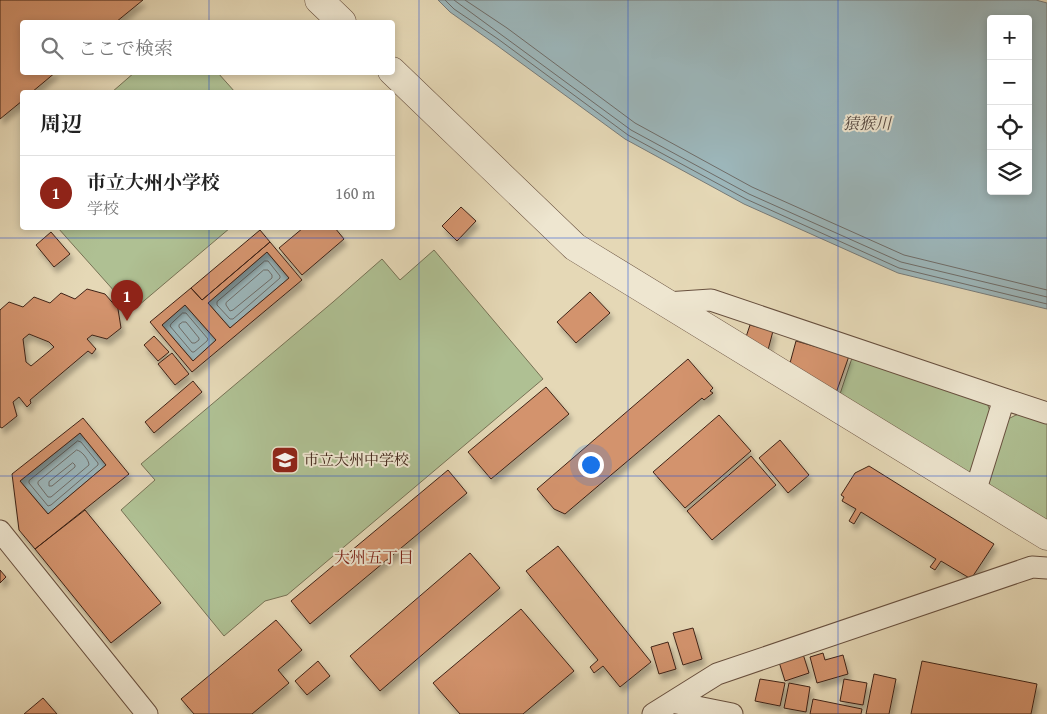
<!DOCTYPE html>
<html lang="ja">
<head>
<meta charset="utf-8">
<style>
  body { margin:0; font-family:"Gentium Book Plus","Noto Serif JP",serif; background:#f6f6f6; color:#222 }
  .controls { position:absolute; right:15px; top:15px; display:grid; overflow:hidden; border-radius:5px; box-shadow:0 2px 8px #0003 }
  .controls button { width:45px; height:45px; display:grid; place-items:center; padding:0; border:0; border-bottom:1px solid #e0e0e0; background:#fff; color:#222; font:25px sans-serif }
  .you { position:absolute; left:590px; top:464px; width:18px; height:18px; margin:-12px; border:4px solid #fff; border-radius:50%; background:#1a73e8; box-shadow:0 0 0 8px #1a73e833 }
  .badge { display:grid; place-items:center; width:32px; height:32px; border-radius:50%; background:#8f2418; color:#fff; font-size:16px; font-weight:700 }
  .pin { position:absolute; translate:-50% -41px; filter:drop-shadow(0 1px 2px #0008) }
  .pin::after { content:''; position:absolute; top:26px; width:18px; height:15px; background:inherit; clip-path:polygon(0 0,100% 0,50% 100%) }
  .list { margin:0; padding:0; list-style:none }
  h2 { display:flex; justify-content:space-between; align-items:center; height:65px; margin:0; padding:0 20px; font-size:21px }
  h2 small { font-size:16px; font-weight:400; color:#767676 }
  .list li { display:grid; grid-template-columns:32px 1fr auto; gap:15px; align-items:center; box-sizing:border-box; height:75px; padding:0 20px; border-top:1px solid #e0e0e0 }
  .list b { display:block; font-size:19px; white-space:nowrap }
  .list p { margin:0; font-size:16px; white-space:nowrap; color:#767676 }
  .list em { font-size:16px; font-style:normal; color:#767676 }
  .icon { flex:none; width:28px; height:28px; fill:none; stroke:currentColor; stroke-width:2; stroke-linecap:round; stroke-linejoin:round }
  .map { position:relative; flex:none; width:1047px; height:714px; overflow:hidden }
  .search { position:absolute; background:#fff; box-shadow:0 2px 8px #0003; left:20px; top:20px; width:375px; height:55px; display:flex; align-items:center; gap:12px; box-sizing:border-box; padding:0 18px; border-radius:5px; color:#767676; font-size:19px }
  .panel { position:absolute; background:#fff; box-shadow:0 2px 8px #0003; left:20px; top:90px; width:375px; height:140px; border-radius:5px }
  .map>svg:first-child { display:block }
</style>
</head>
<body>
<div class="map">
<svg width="1047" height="714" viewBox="0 0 1047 714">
  <defs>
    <filter id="shadow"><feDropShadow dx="3" dy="5.5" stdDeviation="2.5" flood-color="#0004"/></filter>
  </defs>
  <rect width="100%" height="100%" fill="#e5d8b6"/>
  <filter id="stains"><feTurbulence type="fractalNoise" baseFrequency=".004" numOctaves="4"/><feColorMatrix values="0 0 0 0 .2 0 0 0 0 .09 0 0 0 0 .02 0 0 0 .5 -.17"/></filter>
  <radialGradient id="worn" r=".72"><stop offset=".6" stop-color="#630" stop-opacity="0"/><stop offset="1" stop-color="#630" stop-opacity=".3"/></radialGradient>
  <path fill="#afc093" stroke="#777255" d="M135 72 218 73 235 92H112Z
    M58 228H230L132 311Z
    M434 250 543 379 287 595 265 601 224 636 121 510 155 480 141 464 333 302 382 259 400 280Z
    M853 355 987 403 990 411 972 475 838 400Z
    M1018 414 1047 419V526L989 491 985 479 1006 420Z"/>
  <path fill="#9cb6ba" stroke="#777b79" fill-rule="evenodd" d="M438 0H1036L1047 3V309L898 273 744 204 625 139 495 44 450 12ZM991 19H1028V191H991Z
    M267 252 289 278 230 328 208 303Z
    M185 305 216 340 193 361 162 325Z
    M80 433 106 465 48 514 20 481Z"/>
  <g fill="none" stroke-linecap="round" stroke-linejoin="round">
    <path stroke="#6e6c68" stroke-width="1" d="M445 0 454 9 498 39 628 135 746 199 899 268 1047 304
      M454 0 631 130 749 194 901 262 1047 297
      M465 0 507 28 635 123 752 187 904 255 1047 290
      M265 261H268L280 276V278L233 319H230L217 305V302Z
      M264 270H268L272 275V278L233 310 230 311 226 305V303Z
      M183 313H186L208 339 207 341 194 352H192L170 326 171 324Z
      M183 322H186L199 338V340L195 343H192L179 327V325Z
      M78 441 81 442 98 463V465L51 505 48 506 29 483V481Z
      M77 450C82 451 89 460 89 465L51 497H48L38 484V482Z
      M73 463 75 465V467L52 486H49V482Z"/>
  </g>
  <path fill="#d3936d" stroke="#3f2317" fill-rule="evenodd" filter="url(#shadow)" d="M0 0H143L116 22H22V72H56L32 92H22V101L0 119Z
    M461 207 476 221 457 241 442 226Z
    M303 228H335L344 239 302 275 279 248Z
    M260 230 270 242 202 300 191 288Z
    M51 232 70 254 54 267 36 245Z
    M270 242 302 280 192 372 150 322 191 288 202 300ZM267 252 289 278 230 328 208 303ZM185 305 216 340 193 361 162 325Z
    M87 289 105 294 118 309 121 328 107 339 92 335 87 339 96 349 92 354 88 351 30 400 31 403 27 407 19 397 13 402 17 416 2 428 0 427V310L9 302 23 307 34 297 50 303 61 293 75 299ZM29 334 49 342 54 347 31 366 26 362 23 339Z
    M590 292 610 313 576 343 557 322Z
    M750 325 773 331 768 350 744 343Z
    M154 336 169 352 158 361 144 345Z
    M796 341 849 356 836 393 790 363Z
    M172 353 189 374 175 385 158 364Z
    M688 359 713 388 710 391 713 393 704 400 702 398 565 514 554 509 537 489Z
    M193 381 202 392 154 433 145 422Z
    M546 387 569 414 491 479 468 452Z
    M719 415 751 451 685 508 653 472Z
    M83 418 129 474 35 549 19 530 12 474ZM80 433 106 465 48 514 20 481Z
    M780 440 809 475 788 493 759 458Z
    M751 456 776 485 712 540 687 511Z
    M869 466 994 544 971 579 941 561 935 570 930 567 936 559 861 512 854 524 849 521 856 509 842 501 844 497 841 495 855 473Z
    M448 470 467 493 310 624 291 601Z
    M85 510 161 603 111 643 35 549Z
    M558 546 651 662 620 687 603 666 594 673 590 667 598 660 526 571Z
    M470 553 500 588 380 691 350 656Z
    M0 570 6 577 0 583Z
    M521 609 574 671 523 714H460L433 683Z
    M276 620 302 650 278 670 289 683 252 714H194L181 699Z
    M693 628 702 659 683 665 673 633Z
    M668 642 676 669 659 674 651 647Z
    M823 653 825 660 843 655 848 674 817 683 810 657Z
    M803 654 809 673 785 681 779 662Z
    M318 661 330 676 307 695 295 681Z
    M922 661 1037 684 1031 714H911Z
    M874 674 896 679 889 714H866Z
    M760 679 785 683 780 706 755 701Z
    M844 679 867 683 863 705 840 701Z
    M789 683 810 687 806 712 784 708Z
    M43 698 57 714H24Z
    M813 699 862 709 861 714H810Z"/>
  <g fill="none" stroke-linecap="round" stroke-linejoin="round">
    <g stroke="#68503f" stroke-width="23">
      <path id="minor" d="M666 303 711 300 1004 399 1047 413
        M975 492 1004 399
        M0 531 147 714
        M672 702 732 714
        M653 714 717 674 1032 567 1047 568"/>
    </g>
    <g stroke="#68503f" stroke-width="29">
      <path id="tertiary" d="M319 0 342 22
        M392 71 575 247 1047 536"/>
    </g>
    <use href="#minor" stroke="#eee6d0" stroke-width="21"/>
    <use href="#tertiary" stroke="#eee6d0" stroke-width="28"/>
  </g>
  <path fill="none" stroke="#1d4ed8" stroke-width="1" stroke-opacity="0.55" d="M209 0V22M419 0V714M628 0V714M838 0V714M209 72V92M209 228V714M0 238H1047M0 476H1047"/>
  <defs>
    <g id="school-square" transform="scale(1.4375)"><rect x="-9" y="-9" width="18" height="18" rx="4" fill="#8f2418" stroke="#eee6d0"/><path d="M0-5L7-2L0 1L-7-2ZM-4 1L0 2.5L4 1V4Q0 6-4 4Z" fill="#fff"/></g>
  </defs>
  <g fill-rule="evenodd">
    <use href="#school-square" x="285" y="460"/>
  </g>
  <g text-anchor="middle" stroke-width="4" stroke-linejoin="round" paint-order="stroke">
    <g font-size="15" fill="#3f2317" stroke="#eee6d0" text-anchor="start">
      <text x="304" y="465">市立大州中学校</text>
    </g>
    <g font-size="16" font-style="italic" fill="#564840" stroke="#eee6d0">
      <text x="867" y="129">猿猴川</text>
    </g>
    <g font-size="16" fill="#7a1f14" stroke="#eee6d0">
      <text x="374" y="563">大州五丁目</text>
    </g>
  </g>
  <rect width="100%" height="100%" filter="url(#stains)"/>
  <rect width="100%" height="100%" fill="url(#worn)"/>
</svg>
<div class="controls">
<button>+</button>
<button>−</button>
<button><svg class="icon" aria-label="locate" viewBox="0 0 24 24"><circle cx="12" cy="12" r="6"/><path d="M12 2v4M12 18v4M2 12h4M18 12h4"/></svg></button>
<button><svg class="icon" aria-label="layers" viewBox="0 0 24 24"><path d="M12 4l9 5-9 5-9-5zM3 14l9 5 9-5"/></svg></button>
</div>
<div class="you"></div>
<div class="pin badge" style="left:127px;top:321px">1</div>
<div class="search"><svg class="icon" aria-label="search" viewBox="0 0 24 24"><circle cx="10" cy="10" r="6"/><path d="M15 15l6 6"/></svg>ここで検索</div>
<section class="panel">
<h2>周辺<small></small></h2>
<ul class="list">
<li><span class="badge">1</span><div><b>市立大州小学校</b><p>学校</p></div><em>160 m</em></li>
</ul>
</section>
</div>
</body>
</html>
